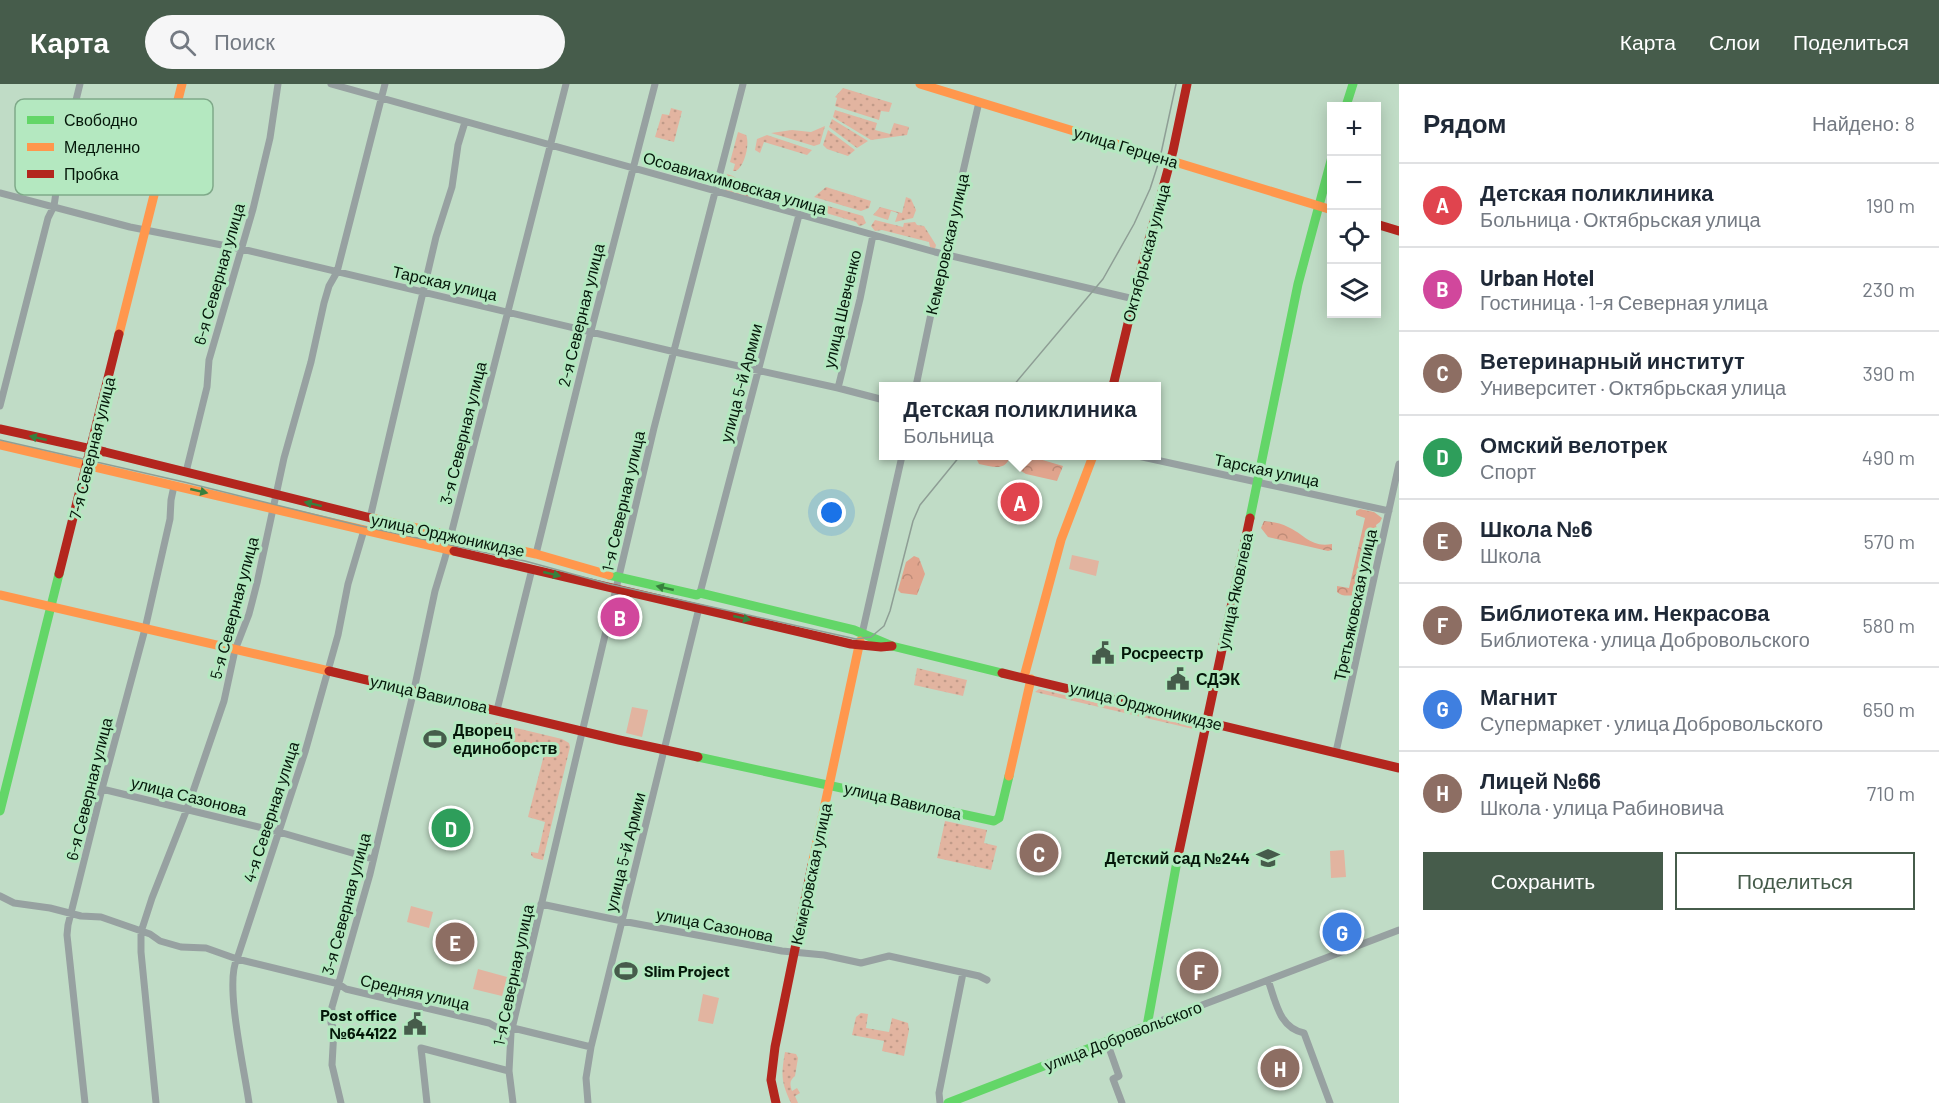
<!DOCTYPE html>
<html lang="ru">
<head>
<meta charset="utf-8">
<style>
  body { margin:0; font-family:Barlow,sans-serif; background:#f6f6f7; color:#1f2937 }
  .controls { position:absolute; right:18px; top:18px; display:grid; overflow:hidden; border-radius:0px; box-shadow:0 3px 15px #0003 }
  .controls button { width:54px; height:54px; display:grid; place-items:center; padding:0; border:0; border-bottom:2px solid #e0e1e3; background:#fff; color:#1f2937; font:30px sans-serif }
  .you { position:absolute; left:832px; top:429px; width:21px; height:21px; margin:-15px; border:4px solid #fff; border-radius:50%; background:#1a73e8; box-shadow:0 0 0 9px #1a73e833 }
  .badge { display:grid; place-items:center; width:39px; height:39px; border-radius:50%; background:#465c4b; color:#fff; font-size:20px; font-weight:700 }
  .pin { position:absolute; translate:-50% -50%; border:3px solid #fff; box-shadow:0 2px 6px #0006 }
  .popup { position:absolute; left:879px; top:298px; width:282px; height:78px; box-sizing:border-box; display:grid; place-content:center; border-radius:0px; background:#fff; filter:drop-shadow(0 2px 4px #0005); font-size:20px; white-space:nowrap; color:#747a83 }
  .popup b { font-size:22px; color:#1f2937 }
  .popup::after { content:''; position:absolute; left:50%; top:100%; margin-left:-12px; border:12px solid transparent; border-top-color:#fff }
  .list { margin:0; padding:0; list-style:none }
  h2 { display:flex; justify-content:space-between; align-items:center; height:78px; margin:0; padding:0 24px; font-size:26px }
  h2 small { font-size:20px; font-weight:400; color:#747a83 }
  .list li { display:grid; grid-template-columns:39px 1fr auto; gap:18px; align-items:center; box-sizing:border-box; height:84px; padding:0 24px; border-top:2px solid #e0e1e3 }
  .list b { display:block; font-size:22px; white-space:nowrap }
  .list p { margin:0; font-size:20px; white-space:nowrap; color:#747a83 }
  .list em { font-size:20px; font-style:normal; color:#747a83 }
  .actions { display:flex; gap:12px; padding:18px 24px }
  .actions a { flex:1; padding:14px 0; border:2px solid #465c4b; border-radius:0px; text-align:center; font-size:21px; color:#465c4b }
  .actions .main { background:#465c4b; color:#fff }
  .icon { flex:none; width:33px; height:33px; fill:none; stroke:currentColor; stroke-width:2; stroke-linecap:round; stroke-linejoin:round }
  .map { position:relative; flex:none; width:1399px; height:1019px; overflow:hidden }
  header { display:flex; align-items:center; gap:36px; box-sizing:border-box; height:84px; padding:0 30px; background:#465c4b; color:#fff }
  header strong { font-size:28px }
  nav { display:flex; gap:33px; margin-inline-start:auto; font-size:21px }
  .search { width:420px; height:54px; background:#f6f6f7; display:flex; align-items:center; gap:15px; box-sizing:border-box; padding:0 21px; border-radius:33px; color:#747a83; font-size:22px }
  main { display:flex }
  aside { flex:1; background:#fff }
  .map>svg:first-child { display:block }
</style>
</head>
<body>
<header>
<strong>Карта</strong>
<div class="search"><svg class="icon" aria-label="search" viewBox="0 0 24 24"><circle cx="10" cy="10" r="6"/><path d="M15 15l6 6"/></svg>Поиск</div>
<nav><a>Карта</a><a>Слои</a><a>Поделиться</a></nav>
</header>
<main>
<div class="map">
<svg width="1399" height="1019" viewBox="0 0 1399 1019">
  <defs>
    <pattern id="grass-dots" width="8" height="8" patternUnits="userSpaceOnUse" patternTransform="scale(1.5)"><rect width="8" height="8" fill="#e2b4a0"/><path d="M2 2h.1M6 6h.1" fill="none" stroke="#c09a88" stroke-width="1.8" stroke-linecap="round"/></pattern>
    <pattern id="forest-crowns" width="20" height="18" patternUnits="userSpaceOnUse" patternTransform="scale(1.5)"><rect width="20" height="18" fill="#e0a48d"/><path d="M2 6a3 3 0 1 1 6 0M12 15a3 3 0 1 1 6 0" fill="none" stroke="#bf8c78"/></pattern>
  </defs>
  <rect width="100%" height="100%" fill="#c0dcc6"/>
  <path fill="url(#grass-dots)" d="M843 4 892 19 889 28 881 27 879 36 835 22 837 14 835 13Z
    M671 24 682 27 674 58 655 53 662 30 669 31Z
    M835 26 877 39 875 46 890 50 894 39 909 43 907 51 871 56 833 33Z
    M832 35 868 57 857 64 829 43Z
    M825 42 820 60 814 62 771 49 792 46 811 48Z
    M828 46 855 66 848 72 827 65 823 61Z
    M738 48 746 51C750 59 745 82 736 87H733L735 80 730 78Z
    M767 51 812 66 807 71 764 58 760 69 755 66 757 55Z
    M727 90 733 92 740 97 863 132 866 139 863 141 859 142 856 138 806 123 799 122 796 127 789 125 787 118 757 109 750 115 726 107 723 102Z
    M826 103 871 117 869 124 861 127 814 113Z
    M906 113 911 115 916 126 913 134 895 138 898 129 891 127 888 136 873 131 880 123 902 129Z
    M875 136 903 143 904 139 915 138 917 141 924 142 936 161 935 165 930 163 929 158 882 146 875 147 871 142Z
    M917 584 967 596 963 612 914 601Z
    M1039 605 1194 642 1193 645 1035 608Z
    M496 639 562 655 569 659 570 663 543 776 534 774 531 771V768L538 769 545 738 528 733 545 667 542 664 492 653Z
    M945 737 987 746 984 759 997 762 991 786 937 774Z
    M861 929 868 930 866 944 889 948 892 934 908 939 909 946 904 972 882 967 884 957 852 951 856 933Z
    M785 968 796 970 798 974 795 992C789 997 790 1000 792 1007L797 1004 800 1009 795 1012 798 1019H791C781 998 781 991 785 968Z"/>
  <path fill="url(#forest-crowns)" d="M975 372H1029L1063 382 1057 397 1026 390 1021 387 1022 376 1010 374C1003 388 992 382 979 380Z
    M1360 425 1374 428 1382 434 1380 438 1376 441 1377 446 1369 476 1371 482 1368 489 1365 490 1361 509 1358 513C1352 510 1343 514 1337 508V502L1349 504 1365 434 1356 431V427Z
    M1264 437C1272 438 1281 439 1288 443 1304 450 1311 464 1332 460V466L1328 467 1268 453 1261 444Z
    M914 472 919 474 925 490 917 511 901 509 898 506 906 478Z"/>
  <path fill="#e2b4a0" d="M1072 471 1099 477 1096 492 1069 485Z
    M632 623 648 626 642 653 626 649Z
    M1344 766 1346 793 1331 794 1330 767Z
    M411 822 433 828 429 844 407 838Z
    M478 885 507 893 502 912 473 905Z
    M703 910 719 914 713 940 698 937Z"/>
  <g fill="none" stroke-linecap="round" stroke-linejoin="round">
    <path stroke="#97a1a1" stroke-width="7" d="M331 0 935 168 1134 215
      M0 109 130 143 242 165 675 268 838 304 884 316
      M916 302 937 201 979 18
      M838 304 860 215 873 151
      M0 322 48 134 54 122 60 81 80 0
      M1138 372 1389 427
      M186 388 207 303 209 276 253 125 270 54 278 0
      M370 434 436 153 452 103 458 61 465 38
      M536 470 591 247 655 0
      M700 509 799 131
      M862 550 902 372
      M497 626 532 485
      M1336 668 1399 380
      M102 705 279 748 373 775
      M0 812 14 819 50 824 81 832 101 833 150 850 160 857 181 863 206 864 237 875 339 900 346 905 489 939 500 945 510 954
      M541 820 622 837 782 867 824 871 861 879 889 872 979 892 987 896
      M1268 896C1276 918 1279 944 1304 949L1330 1019
      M1147 942 1399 846
      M513 944 591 963
      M1107 958 1119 992 1113 995 1122 1019
      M85 1019 67 851 68 841 102 705 145 545 170 435 171 416 174 402
      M156 1019 141 868V848L152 814 187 725 224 617 235 566 249 530 257 499 284 374 311 278 324 219 329 202 337 188 385 0
      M249 1019C245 988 224 899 237 875L305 668 338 551 348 500 364 446
      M341 1019 332 981 334 945 331 939 332 923 370 790 414 606 435 507 445 474 566 0
      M427 1019 421 964 509 987
      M513 1019 509 987 511 949 654 344 743 0
      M588 1019 586 994 591 963 699 524
      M940 1019 939 1009 963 889"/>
    <path stroke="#63d668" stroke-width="9" d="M1346 22 1353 0
      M1250 434 1298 200 1332 73
      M609 491 697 511 700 509 854 546 892 562 1002 589
      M698 673 994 737 999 734 1009 692
      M0 727 59 490
      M948 1019 1147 942 1177 777"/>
    <path stroke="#ff974d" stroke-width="9" d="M920 0 1332 126
      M119 250 182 0
      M0 361 454 467
      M371 434 536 470 609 491
      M0 511 329 587
      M1024 593 1061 456 1093 372
      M1009 692 1031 595
      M812 781 860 557"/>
    <path stroke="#b3261e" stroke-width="9" d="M1376 140 1399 147
      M1113 302 1141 185 1173 67 1187 0
      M0 345 105 368 371 434
      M454 467 851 560 881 563 892 562
      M59 490 119 250
      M329 587 619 656 698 673
      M1002 589 1399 684
      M1177 777 1250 434
      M776 1019 771 996 775 963 812 781"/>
    <path stroke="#8e9e95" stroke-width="1.5" d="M1013 302 1103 195 1134 140 1150 105 1160 74 1176 0
      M0 356 184 398 361 442 525 477 609 500 856 555 871 553 884 542 890 527 913 437 920 421 960 372"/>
  </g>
  <defs><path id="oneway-solid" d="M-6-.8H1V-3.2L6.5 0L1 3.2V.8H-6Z" transform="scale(1.5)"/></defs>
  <g fill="#38803d">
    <use href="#oneway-solid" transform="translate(38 354) rotate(-167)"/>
    <use href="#oneway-solid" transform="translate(199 407) rotate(13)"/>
    <use href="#oneway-solid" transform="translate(313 420) rotate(-166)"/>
    <use href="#oneway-solid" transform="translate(552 490) rotate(13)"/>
    <use href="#oneway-solid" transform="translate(665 504) rotate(-167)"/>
    <use href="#oneway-solid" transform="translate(742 534) rotate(13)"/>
  </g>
  <defs>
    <g id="civic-bare" transform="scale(1.8)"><path d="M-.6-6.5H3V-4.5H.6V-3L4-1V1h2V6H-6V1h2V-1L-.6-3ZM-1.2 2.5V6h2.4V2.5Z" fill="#465c4b" stroke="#b4e8c0" stroke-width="2.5" paint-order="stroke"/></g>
    <g id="stadium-bare" transform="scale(1.8)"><path d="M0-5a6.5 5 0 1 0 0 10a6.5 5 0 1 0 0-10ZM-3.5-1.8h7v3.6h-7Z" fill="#465c4b" stroke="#b4e8c0" stroke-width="2.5" paint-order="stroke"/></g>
    <g id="school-bare" transform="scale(1.8)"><path d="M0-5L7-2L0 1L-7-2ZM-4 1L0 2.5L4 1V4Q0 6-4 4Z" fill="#465c4b" stroke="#b4e8c0" stroke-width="2.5" paint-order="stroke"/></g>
  </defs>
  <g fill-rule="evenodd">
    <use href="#civic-bare" x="1103" y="569"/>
    <use href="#civic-bare" x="1178" y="595"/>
    <use href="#stadium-bare" x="435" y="655"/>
    <use href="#school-bare" x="1268" y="774"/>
    <use href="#stadium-bare" x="626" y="887"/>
    <use href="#civic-bare" x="415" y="940"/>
  </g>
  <g text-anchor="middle" stroke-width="6" stroke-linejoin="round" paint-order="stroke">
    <g font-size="16" fill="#041709" stroke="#b4e8c0">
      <text transform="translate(1126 63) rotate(17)" y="6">улица Герцена</text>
      <text transform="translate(735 99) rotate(16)" y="6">Осоавиахимовская улица</text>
      <text transform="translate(947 160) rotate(-77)" y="6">Кемеровская улица</text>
      <text transform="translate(1146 169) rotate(-75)" y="6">Октябрьская улица</text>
      <text transform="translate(219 190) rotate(-74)" y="6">6-я Северная улица</text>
      <text transform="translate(445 199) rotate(13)" y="6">Тарская улица</text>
      <text transform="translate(842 225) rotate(-77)" y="6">улица Шевченко</text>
      <text transform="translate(581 231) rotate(-76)" y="6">2-я Северная улица</text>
      <text transform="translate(741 299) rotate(-75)" y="6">улица 5-й Армии</text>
      <text transform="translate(463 349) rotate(-76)" y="6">3-я Северная улица</text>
      <text transform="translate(92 364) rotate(-76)" y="6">7-я Северная улица</text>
      <text transform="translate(1267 386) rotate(12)" y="6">Тарская улица</text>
      <text transform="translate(623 417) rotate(-77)" y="6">1-я Северная улица</text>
      <text transform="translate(448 451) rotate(12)" y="6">улица Орджоникидзе</text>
      <text transform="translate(1235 507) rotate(-78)" y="6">улица Яковлева</text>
      <text transform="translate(1355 521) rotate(-78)" y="6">Третьяковская улица</text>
      <text transform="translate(234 524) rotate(-75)" y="6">5-я Северная улица</text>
      <text transform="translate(429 610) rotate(13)" y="6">улица Вавилова</text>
      <text transform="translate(1146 622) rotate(14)" y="6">улица Орджоникидзе</text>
      <text transform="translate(89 705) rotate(-76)" y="6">6-я Северная улица</text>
      <text transform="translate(189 712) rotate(14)" y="6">улица Сазонова</text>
      <text transform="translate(903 717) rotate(13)" y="6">улица Вавилова</text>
      <text transform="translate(271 728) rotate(-72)" y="6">4-я Северная улица</text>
      <text transform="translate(625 768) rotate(-76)" y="6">улица 5-й Армии</text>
      <text transform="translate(811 790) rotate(-78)" y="6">Кемеровская улица</text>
      <text transform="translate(346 820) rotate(-75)" y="6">3-я Северная улица</text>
      <text transform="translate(715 841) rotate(11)" y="6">улица Сазонова</text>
      <text transform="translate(513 891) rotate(-78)" y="6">1-я Северная улица</text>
      <text transform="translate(415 908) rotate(13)" y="6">Средняя улица</text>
      <text transform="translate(1123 952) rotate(-21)" y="6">улица Добровольского</text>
    </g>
    <g font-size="16" font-weight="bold" fill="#041709" stroke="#b4e8c0" text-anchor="start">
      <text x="1121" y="575">Росреестр</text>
      <text x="1196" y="601">СДЭК</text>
      <text x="453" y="652">Дворец<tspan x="453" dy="18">единоборств</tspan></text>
      <text x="1250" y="780" text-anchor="end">Детский сад №244</text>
      <text x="644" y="893">Slim Project</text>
      <text x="397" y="937" text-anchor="end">Post office<tspan x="397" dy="18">№644122</tspan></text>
    </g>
  </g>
  <rect x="15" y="15" width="198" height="96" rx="9" fill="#b4e8c0" stroke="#7fa989" stroke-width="1.5"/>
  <rect x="27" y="32" width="27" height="8" fill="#63d668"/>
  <rect x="27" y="59" width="27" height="8" fill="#ff974d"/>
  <rect x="27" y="86" width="27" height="8" fill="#b3261e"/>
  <g font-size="16" fill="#041709">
    <text x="64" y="42">Свободно</text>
    <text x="64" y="69">Медленно</text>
    <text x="64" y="96">Пробка</text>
  </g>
</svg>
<div class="controls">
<button>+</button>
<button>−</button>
<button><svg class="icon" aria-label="locate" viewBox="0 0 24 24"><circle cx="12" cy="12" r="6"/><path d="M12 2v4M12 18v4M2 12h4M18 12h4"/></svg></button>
<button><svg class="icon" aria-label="layers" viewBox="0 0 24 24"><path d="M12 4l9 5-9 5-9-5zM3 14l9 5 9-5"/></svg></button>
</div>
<div class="you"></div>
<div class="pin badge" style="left:1020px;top:418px;background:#e0444e">A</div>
<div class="popup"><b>Детская поликлиника</b>Больница</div>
<div class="pin badge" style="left:620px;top:533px;background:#d1479c">B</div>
<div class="pin badge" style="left:1039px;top:769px;background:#8d6e63">C</div>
<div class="pin badge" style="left:451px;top:744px;background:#2e9e5b">D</div>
<div class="pin badge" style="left:455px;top:858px;background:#8d6e63">E</div>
<div class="pin badge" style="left:1199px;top:887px;background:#8d6e63">F</div>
<div class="pin badge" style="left:1342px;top:848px;background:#3f7fe0">G</div>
<div class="pin badge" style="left:1280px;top:984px;background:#8d6e63">H</div>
</div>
<aside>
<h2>Рядом<small>Найдено: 8</small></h2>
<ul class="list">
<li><span class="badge" style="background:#e0444e">A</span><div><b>Детская поликлиника</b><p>Больница · Октябрьская улица</p></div><em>190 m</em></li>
<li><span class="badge" style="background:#d1479c">B</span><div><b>Urban Hotel</b><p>Гостиница · 1-я Северная улица</p></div><em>230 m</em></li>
<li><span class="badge" style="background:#8d6e63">C</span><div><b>Ветеринарный институт</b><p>Университет · Октябрьская улица</p></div><em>390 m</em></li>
<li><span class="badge" style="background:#2e9e5b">D</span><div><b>Омский велотрек</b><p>Спорт</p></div><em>490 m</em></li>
<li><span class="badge" style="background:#8d6e63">E</span><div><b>Школа №6</b><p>Школа</p></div><em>570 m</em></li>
<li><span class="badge" style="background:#8d6e63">F</span><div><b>Библиотека им. Некрасова</b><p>Библиотека · улица Добровольского</p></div><em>580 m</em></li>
<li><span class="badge" style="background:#3f7fe0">G</span><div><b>Магнит</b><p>Супермаркет · улица Добровольского</p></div><em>650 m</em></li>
<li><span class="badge" style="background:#8d6e63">H</span><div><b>Лицей №66</b><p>Школа · улица Рабиновича</p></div><em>710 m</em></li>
</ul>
<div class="actions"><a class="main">Сохранить</a><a>Поделиться</a></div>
</aside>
</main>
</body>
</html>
